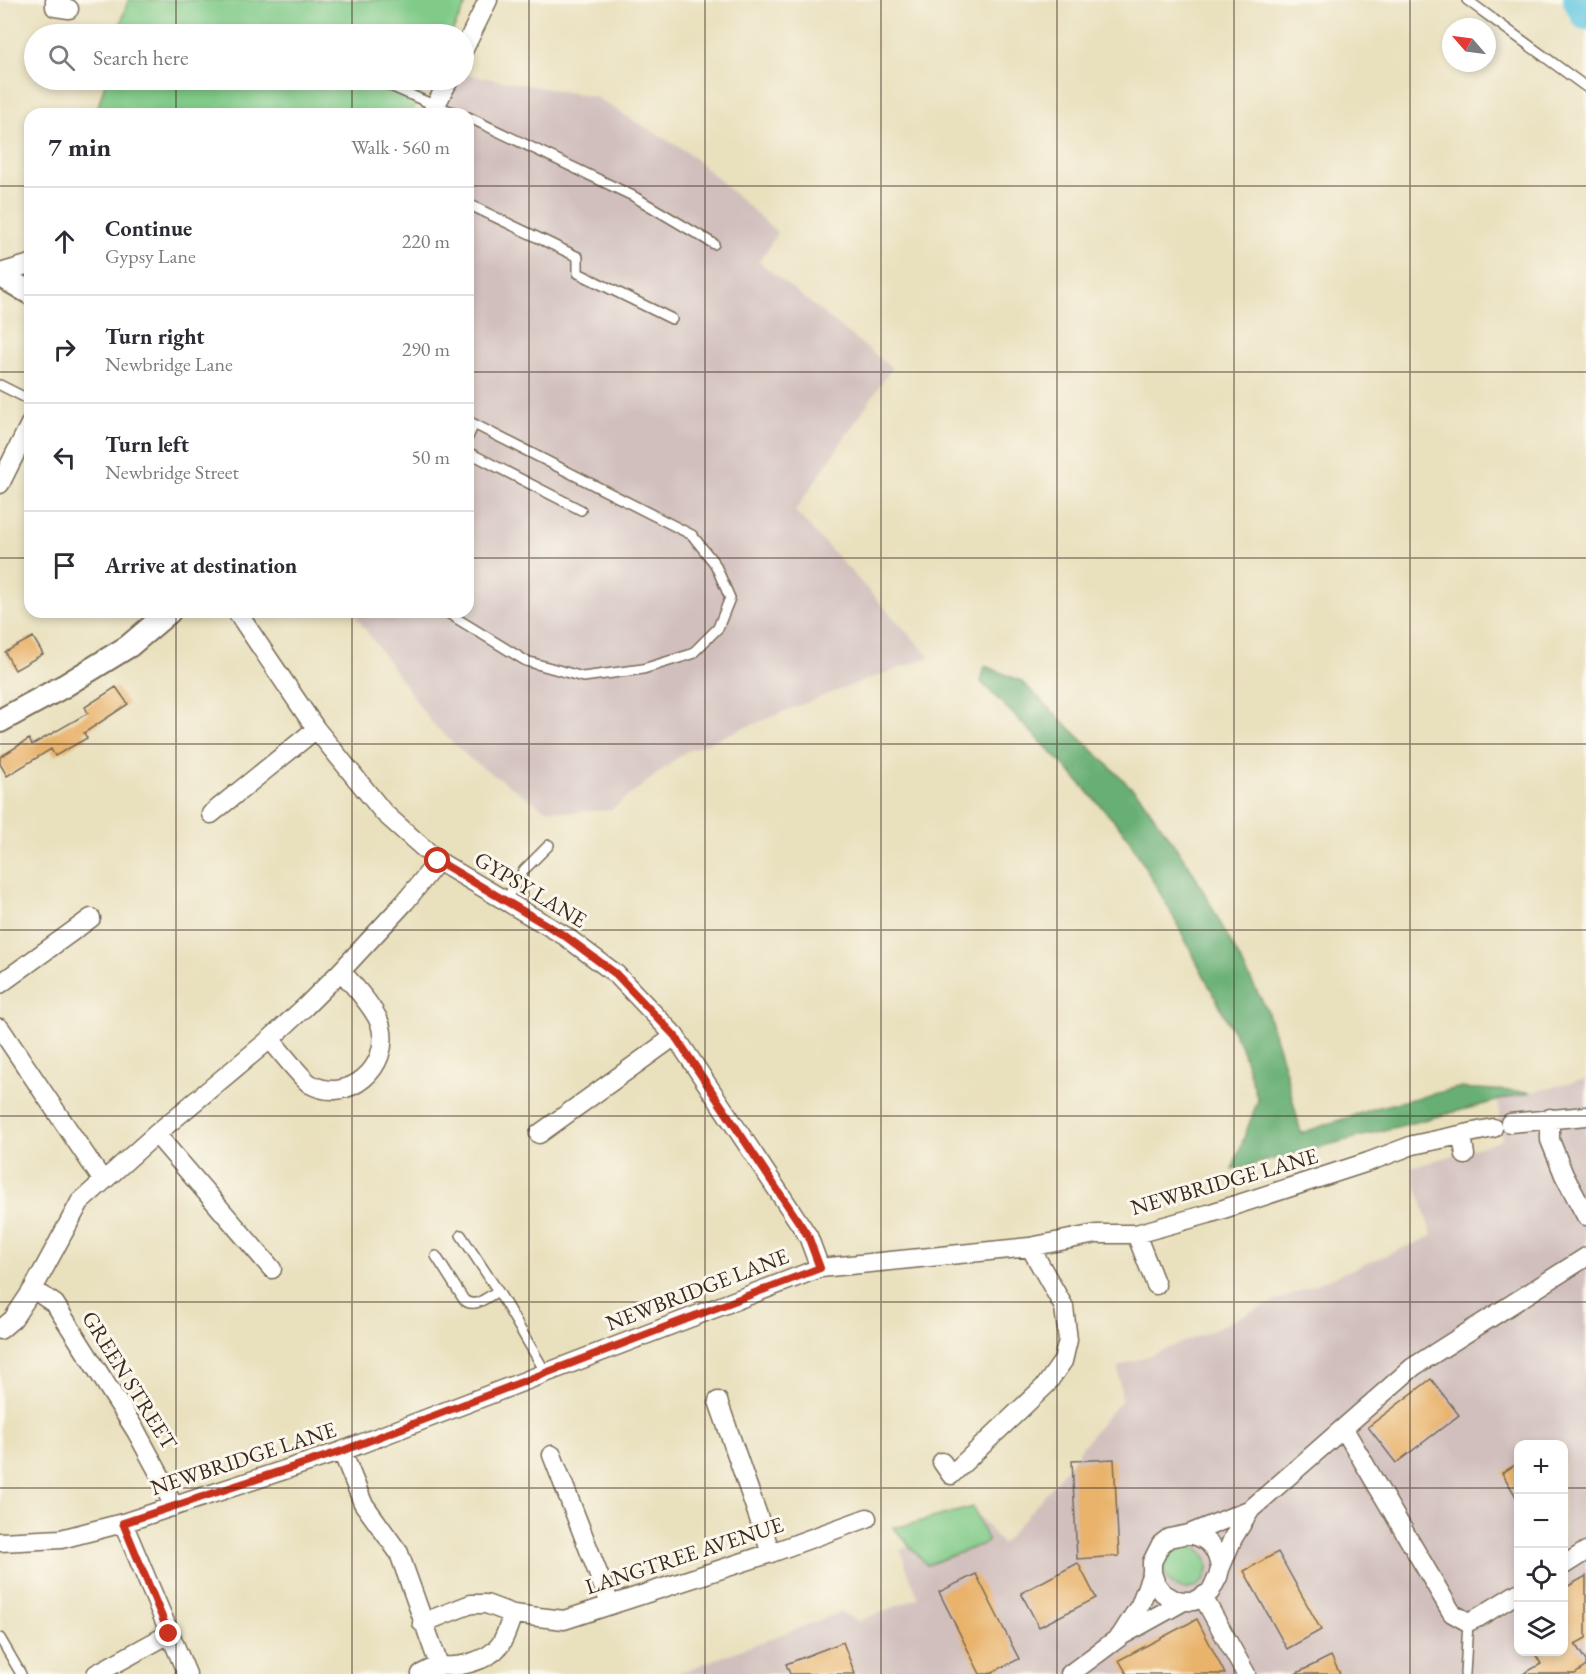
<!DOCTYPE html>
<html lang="en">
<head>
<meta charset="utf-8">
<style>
  body { margin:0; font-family:"EB Garamond",serif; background:#f2f2f3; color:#2b2b33 }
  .controls { position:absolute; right:18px; bottom:18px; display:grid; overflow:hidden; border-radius:12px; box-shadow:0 3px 9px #0003 }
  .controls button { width:54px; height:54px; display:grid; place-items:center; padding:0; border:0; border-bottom:2px solid #e1e1e2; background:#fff; color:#2b2b33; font:30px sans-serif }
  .compass { position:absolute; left:1442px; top:18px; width:54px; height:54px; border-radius:50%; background:#fff; box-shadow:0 3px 9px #0003; rotate:298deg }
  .stop { position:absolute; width:18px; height:18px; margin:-14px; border:4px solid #c8321e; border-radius:50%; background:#fff }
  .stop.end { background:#c8321e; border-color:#fff; box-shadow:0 2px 6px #0008 }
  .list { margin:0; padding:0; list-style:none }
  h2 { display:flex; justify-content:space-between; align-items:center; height:78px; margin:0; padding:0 24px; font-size:26px }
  h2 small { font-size:20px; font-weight:400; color:#7c7c81 }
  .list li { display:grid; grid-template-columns:39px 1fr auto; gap:18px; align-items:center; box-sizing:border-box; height:108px; padding:0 24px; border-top:2px solid #e1e1e2 }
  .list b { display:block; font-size:22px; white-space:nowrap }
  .list p { margin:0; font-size:20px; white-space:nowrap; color:#7c7c81 }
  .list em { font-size:20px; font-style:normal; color:#7c7c81 }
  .icon { flex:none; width:33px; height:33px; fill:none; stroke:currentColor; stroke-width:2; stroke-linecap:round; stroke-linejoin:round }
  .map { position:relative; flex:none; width:1586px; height:1674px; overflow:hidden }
  .search { position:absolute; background:#fff; box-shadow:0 3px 9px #0003; left:24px; top:24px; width:450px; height:66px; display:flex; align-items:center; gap:15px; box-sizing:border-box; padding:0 21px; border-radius:33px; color:#7c7c81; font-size:22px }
  .panel { position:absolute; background:#fff; box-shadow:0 3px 9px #0003; left:24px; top:108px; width:450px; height:510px; border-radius:18px }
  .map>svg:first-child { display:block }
</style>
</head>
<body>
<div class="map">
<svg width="1586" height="1674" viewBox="0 0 1586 1674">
  <rect width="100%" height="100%" fill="#fbf7ec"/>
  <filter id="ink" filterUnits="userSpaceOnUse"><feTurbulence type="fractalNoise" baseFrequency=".0167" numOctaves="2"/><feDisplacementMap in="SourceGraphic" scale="12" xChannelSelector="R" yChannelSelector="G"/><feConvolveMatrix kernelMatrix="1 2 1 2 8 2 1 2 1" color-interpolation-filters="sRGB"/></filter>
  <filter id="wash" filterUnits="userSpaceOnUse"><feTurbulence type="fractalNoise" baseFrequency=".008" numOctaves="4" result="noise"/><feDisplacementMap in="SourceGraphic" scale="24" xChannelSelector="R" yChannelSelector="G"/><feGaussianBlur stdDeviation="1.35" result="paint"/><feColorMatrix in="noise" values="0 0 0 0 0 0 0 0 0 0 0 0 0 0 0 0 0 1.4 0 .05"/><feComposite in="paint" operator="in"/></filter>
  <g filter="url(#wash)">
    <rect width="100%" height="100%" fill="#e9e0bd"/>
    <path fill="#d1bfbd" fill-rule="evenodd" d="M464 74 595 97 690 154 778 233 759 262 892 368 795 511 930 657 828 694 685 752 611 810 574 812 544 809 470 759 431 722 353 612H468V114H439L457 80H464Z
      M1586 1079V1674H676L841 1612 858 1621 918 1598 900 1550 976 1512 1002 1544 1050 1489 1102 1422 1122 1400 1118 1367 1207 1333 1254 1310 1432 1236 1411 1168 1502 1140 1498 1100ZM1518 1444H1564V1652H1518Z"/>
    <path fill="#81cb89" stroke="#5e7a54" stroke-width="1.5" d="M128 0H468L451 34H118Z
      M106 80H428L411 114H96Z
      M973 1507 988 1542 927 1565 893 1527 903 1526Z
      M1164 1567a22 22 0 1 1 44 0a22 22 0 1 1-44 0Z"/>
    <path fill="#68af75" stroke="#526c4a" stroke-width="1.5" d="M985 666 1021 681 1140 796 1192 870 1267 1010 1285 1069 1301 1133 1379 1107 1458 1088 1531 1092 1232 1170 1258 1100 1241 1047 1167 905 1126 834 1058 759 981 682Z"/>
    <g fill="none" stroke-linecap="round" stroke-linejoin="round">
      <path stroke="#62c7e0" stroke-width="32" d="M1579 0 1586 14"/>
    </g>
    <g id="blocks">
      <path fill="#e9b36c" d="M33 637 43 654 15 670 5 652Z
        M116 687 128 704 84 733 87 738 55 756 51 749 7 776 0 764V757L29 739 32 745 88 713 85 707Z
        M1431 1379 1459 1415 1396 1463 1368 1427Z
        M1114 1459 1119 1556 1077 1559 1072 1461Z
        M1518 1463V1500L1502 1473Z
        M1278 1552 1321 1630 1287 1649 1244 1571Z
        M1078 1563 1096 1598 1039 1627 1021 1593Z
        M976 1574 1019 1659 989 1674H980L939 1592Z
        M1586 1576V1638L1575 1644 1586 1661V1666L1575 1674H1523L1541 1664 1534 1652H1563V1589Z
        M1197 1619 1225 1674H1127L1119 1660Z
        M843 1642 855 1674H790L786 1664Z
        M1331 1656 1340 1674H1295Z"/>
    </g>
  </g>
  <g filter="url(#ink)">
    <use href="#blocks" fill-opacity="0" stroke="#786a56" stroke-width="1.5"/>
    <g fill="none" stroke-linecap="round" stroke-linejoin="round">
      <g stroke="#786a56" stroke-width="12">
        <path id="service" d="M1467 0 1586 87
          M377 80 436 106 459 114
          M468 117 633 196 714 244
          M468 204 578 257V273L672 319
          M0 385 30 400
          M468 437 474 424
          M468 452 581 510
          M446 612 526 661 583 677 643 669 692 654 718 628 730 598 715 564 692 535 468 421
          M505 901 524 870 549 845
          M461 1235 498 1291
          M436 1256 464 1300C475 1309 487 1297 498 1291L546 1373
          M0 1638 21 1674
          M1465 1674 1468 1622"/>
      </g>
      <g stroke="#786a56" stroke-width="21">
        <path id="minor" d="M55 0V7L69 9
          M464 49 488 0
          M431 114 449 80
          M0 273 30 264
          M0 484 30 424
          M237 612 316 729 384 813 438 861 565 936 616 974 675 1036 808 1236 820 1268
          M211 814 316 729
          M0 984 91 918
          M0 1028 103 1181
          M270 1039C278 1048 302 1079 310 1084 348 1105 391 1067 381 1027 377 1010 353 985 341 971
          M1550 1118V1140L1564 1175 1586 1216
          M1510 1123 1586 1116
          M156 1134 272 1269
          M539 1134 675 1036
          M1462 1135 1465 1155
          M1136 1234 1156 1285
          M33 1289 55 1304 136 1431 162 1479 173 1507
          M0 1330 13 1319 33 1289 80 1202 156 1134 270 1039 305 1007 341 971 405 902 438 861
          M718 1401 771 1553
          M1344 1429 1452 1613 1468 1622 1479 1617 1518 1593
          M342 1451 363 1503 399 1553 439 1665 421 1674
          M552 1455 610 1604
          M942 1462 951 1475 1046 1385 1063 1361 1068 1340 1064 1307 1030 1247
          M1251 1509 1233 1538 1220 1569 1218 1577 1210 1592 1194 1601H1184L1173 1599 1163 1593 1156 1584 1152 1573V1562L1161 1544 1169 1538 1189 1534 1251 1509 1413 1367 1586 1257
          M123 1523 187 1674
          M1189 1534C1208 1538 1218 1549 1220 1569
          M0 1542 61 1539 123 1523 342 1451 820 1268 1030 1247 1096 1234H1136L1208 1214 1368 1162 1413 1145 1493 1128
          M1564 1565 1586 1551
          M1203 1597 1246 1674
          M422 1623 471 1604H486L513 1614 564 1620 771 1553 867 1518
          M1121 1635 1140 1605 1152 1573
          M439 1665C457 1669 488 1661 500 1645 506 1636 509 1624 513 1614
          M96 1674 169 1634
          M1070 1674 1121 1636 1184 1601"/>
      </g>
      <g stroke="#786a56" stroke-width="26">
        <path id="tertiary" d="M0 275 30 293
          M0 721 64 686 129 646 169 612"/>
      </g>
      <use href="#service" stroke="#fff" stroke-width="9"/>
      <use href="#minor" stroke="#fff" stroke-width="18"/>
      <use href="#tertiary" stroke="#fff" stroke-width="22"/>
    </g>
  </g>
  <g fill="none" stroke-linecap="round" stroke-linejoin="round" filter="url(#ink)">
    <path stroke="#c8321e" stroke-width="8" d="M169 1634 123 1523 342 1451 820 1268 808 1236 675 1036 616 974 565 936 438 861"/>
  </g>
  <path fill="none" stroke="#3b2a1e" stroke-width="1.5" stroke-opacity="0.55" d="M176 0V34M352 0V34M529 0V1674M705 0V1674M881 0V1674M1057 0V1674M1234 0V1674M1410 0V1674M176 80V114M352 80V114M0 186H30M468 186H1586M0 372H30M468 372H1586M0 558H30M468 558H1586M176 612V1674M352 612V1674M0 744H1586M0 930H1586M0 1116H1586M0 1302H1586M0 1488H1518M1564 1488H1586"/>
  <g text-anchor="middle" stroke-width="6" stroke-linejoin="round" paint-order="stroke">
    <g font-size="22" fill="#3b2a1e" stroke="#fbf7ec">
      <text transform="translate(531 889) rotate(31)" y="8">GYPSY LANE</text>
      <text transform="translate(1224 1181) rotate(-16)" y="8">NEWBRIDGE LANE</text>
      <text transform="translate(697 1289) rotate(-21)" y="8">NEWBRIDGE LANE</text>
      <text transform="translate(130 1380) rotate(58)" y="8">GREEN STREET</text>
      <text transform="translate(243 1458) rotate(-18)" y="8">NEWBRIDGE LANE</text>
      <text transform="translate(684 1555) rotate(-18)" y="8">LANGTREE AVENUE</text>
    </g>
  </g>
</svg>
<div class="controls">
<button>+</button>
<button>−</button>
<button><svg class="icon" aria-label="locate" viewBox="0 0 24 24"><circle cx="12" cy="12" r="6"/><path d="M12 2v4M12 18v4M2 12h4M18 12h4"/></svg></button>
<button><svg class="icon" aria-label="layers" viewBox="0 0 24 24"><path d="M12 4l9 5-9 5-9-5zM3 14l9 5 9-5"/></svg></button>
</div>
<svg class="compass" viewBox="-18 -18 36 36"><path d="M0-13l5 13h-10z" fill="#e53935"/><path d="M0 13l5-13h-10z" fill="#7c7c81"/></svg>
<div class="stop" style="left:438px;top:861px"></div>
<div class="stop end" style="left:169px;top:1634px"></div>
<div class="search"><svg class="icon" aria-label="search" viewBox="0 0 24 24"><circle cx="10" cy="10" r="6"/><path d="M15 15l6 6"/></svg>Search here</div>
<section class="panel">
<h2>7 min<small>Walk · 560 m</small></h2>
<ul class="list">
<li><svg class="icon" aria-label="ahead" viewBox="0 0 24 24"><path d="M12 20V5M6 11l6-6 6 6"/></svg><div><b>Continue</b><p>Gypsy Lane</p></div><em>220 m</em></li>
<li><svg class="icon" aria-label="right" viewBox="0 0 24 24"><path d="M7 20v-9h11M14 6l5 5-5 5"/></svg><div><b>Turn right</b><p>Newbridge Lane</p></div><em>290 m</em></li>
<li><svg class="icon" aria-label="left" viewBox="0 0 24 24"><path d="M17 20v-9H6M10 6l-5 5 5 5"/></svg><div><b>Turn left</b><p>Newbridge Street</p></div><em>50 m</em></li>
<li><svg class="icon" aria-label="arrive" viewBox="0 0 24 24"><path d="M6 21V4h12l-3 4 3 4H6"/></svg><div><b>Arrive at destination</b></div></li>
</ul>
</section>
</div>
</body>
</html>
